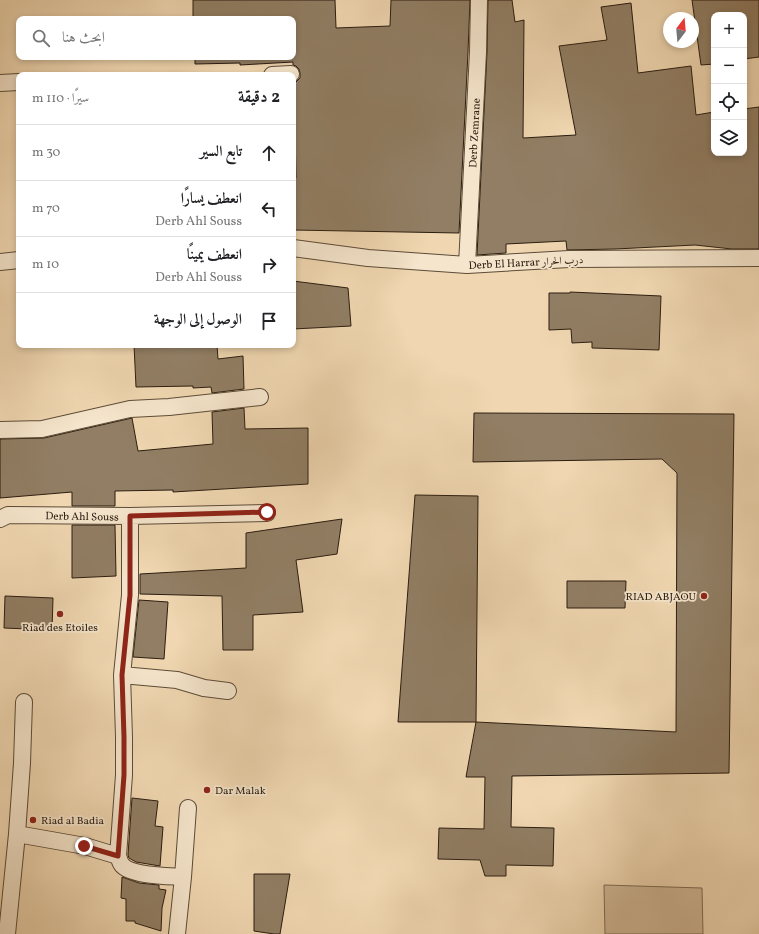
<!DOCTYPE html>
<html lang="ar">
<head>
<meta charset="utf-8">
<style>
  body { margin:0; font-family:Vollkorn,Amiri,serif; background:#f6f6f6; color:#202124; direction:rtl }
  .controls { position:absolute; right:12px; top:12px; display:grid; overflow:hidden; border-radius:8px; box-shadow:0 2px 6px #0003 }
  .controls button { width:36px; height:36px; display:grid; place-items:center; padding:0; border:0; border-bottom:1px solid #e0e0e0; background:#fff; color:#202124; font:20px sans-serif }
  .compass { position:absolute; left:663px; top:12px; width:36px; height:36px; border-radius:50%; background:#fff; box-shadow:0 2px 6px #0003; rotate:16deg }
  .stop { position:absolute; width:12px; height:12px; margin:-9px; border:3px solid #8f2418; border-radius:50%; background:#fff }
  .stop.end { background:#8f2418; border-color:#fff; box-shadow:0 1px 4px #0008 }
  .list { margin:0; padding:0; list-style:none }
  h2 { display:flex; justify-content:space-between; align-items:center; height:52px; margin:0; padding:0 16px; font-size:17px }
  h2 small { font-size:13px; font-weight:400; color:#757577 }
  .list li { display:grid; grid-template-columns:26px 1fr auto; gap:12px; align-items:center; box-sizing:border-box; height:56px; padding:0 16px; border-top:1px solid #e0e0e0 }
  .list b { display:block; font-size:15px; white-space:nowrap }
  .list p { margin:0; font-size:13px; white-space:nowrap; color:#757577 }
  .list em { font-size:13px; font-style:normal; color:#757577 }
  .icon { flex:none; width:22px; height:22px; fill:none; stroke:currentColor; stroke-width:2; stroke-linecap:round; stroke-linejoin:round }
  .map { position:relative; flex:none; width:759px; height:934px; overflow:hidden; direction:ltr }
  .search { position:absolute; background:#fff; box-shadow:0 2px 6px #0003; left:16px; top:16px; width:280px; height:44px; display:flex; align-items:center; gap:10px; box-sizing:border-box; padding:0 14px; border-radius:8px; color:#757577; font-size:15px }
  .panel { position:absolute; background:#fff; box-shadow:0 2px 6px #0003; left:16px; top:72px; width:280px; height:276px; border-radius:8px; direction:rtl }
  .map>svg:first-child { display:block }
</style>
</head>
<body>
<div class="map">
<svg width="759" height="934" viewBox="0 0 759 934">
  <rect width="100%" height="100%" fill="#f0d7b1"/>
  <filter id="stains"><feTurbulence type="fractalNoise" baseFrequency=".005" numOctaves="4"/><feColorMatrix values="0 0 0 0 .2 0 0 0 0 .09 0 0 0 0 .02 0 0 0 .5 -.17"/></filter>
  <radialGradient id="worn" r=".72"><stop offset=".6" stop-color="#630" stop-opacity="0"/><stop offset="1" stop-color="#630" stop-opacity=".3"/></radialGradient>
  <path fill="#cfb796" stroke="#7d6a53" d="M604 885 702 888 703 934H605Z"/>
  <path fill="#917e64" stroke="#2b1d10" d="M193 0H335L336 28 390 26 391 0H470L468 52 459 233 293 230V178H296L294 83 296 82 300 78V73L299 69 296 66 293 65V62L240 65V63L195 64V57H293V19H193Z
    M488 0H512L515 22 524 20 523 138 576 135 559 46 607 40 601 7 631 3 638 73 691 66 696 115 714 112V153H744V109L759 107V249H732L695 245 615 249 567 250 566 241 506 244V253L477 255 487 52Z
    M692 0H759V57L744 59V15H714V64L701 65Z
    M293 281 348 288 351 326 293 329Z
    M570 292 661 296 659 350 592 348V342L572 343 571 329 549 330V293H570Z
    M134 345H217L218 359 243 356 244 389 212 393 211 387 193 388V386L136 387Z
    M244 408 245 429 308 428V484L173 492V490L115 491V506H72V492L0 498V439L44 438 132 418 138 451 213 444 212 412Z
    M474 413 734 414 729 773 512 776 511 827 554 828 553 866 506 865V876H485L480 860 438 859 439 828 484 829 485 777H466L476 722 676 732 677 473 662 459 473 462Z
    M415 495 478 496 476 722H398Z
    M342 519 337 554 296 560 303 612 253 615V650H223L222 596 140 594V574L246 568V533Z
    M72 525H115L116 576 72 578Z
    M567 581H626L625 608H567Z
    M5 596 53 598 52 630 4 628Z
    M139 600 168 602 164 659 133 657Z
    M132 798 158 801 155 826 163 827 160 866 136 862 129 858 128 855Z
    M254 874H290L280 934H274L254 931Z
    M122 877 139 883 159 885V889L166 890 162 908 161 931 135 923V921H126V899L121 898Z"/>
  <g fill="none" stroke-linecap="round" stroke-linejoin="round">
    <g stroke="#5c4c38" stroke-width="18">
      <path id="service" d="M272 75 291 74
        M0 83 19 82
        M293 248 368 258 467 265 569 259 759 258
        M0 262 19 260
        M467 265 478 52 479 0
        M0 430 42 429 130 409 169 407 260 397
        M130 516 267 513
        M0 519 8 515 130 516V595L122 675 124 737V775L118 856C119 858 120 863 122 865 131 876 169 876 183 877
        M122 675 177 680 204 688 228 691
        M17 834 85 846 118 856
        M7 934 17 834 22 763 24 702
        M177 934 183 877 188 808"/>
    </g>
    <use href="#service" stroke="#f5e5cc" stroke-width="16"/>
  </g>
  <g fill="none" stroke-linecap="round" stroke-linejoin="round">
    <path stroke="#8f2418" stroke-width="5" d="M84 846 118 856 124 775V737L122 675 130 595V516L267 512"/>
  </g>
  <g fill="#8f2418" stroke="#f5e5cc" stroke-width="1.5">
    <circle cx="704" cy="596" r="4"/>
    <circle cx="60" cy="614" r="4"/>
    <circle cx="207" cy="790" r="4"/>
    <circle cx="33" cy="820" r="4"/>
  </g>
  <g text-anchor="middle" stroke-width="3.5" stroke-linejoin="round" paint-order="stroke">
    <g font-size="11" fill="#2b1d10" stroke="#f5e5cc">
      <text transform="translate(474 133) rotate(-87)" y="4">Derb Zemrane</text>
      <text transform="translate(526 262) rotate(-3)" y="4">Derb El Harrar درب الحرار</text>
      <text transform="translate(82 516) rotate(1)" y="4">Derb Ahl Souss</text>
    </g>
    <g font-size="11" fill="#2b1d10" stroke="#f5e5cc" text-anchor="start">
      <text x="696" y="600" text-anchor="end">RIAD ABJAOU</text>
      <text x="60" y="631" text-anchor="middle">Riad des Etoiles</text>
      <text x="215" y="794">Dar Malak</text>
      <text x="41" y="824">Riad al Badia</text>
    </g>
  </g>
  <rect width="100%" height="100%" filter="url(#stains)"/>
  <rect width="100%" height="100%" fill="url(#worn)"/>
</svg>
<div class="controls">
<button>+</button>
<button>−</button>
<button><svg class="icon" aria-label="locate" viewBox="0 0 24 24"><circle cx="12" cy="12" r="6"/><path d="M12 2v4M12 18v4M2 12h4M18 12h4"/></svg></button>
<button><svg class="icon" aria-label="layers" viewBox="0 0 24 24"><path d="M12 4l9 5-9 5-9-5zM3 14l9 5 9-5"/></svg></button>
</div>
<svg class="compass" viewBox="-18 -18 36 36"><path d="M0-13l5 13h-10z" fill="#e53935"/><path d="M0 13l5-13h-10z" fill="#757577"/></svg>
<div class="stop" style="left:267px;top:512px"></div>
<div class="stop end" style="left:84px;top:846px"></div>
<div class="search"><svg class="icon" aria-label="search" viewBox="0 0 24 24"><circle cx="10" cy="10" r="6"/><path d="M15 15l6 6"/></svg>ابحث هنا</div>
<section class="panel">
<h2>2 دقيقة<small>سيرًا · 110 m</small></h2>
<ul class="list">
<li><svg class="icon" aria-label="ahead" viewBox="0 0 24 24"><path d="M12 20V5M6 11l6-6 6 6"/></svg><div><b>تابع السير</b></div><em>30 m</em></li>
<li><svg class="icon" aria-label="left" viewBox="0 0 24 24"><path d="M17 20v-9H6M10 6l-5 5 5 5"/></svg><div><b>انعطف يسارًا</b><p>Derb Ahl Souss</p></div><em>70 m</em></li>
<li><svg class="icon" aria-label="right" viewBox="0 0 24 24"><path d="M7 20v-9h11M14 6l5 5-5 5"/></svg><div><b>انعطف يمينًا</b><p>Derb Ahl Souss</p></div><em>10 m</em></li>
<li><svg class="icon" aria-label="arrive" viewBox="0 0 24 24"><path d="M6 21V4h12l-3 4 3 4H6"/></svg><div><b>الوصول إلى الوجهة</b></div></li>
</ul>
</section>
</div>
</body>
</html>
